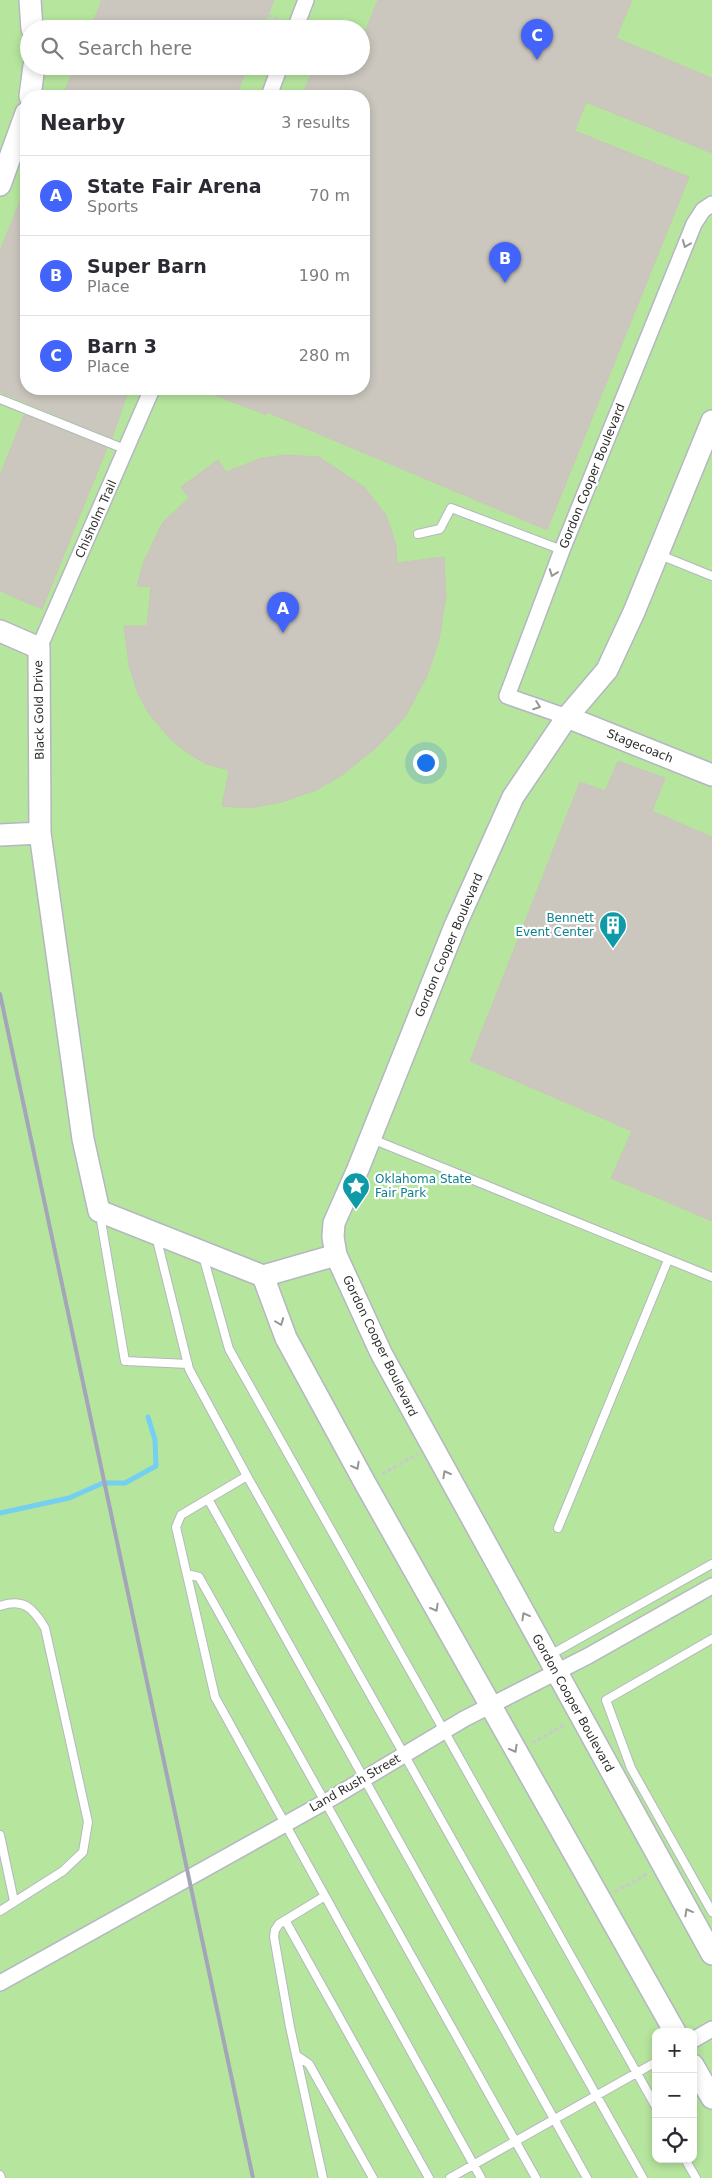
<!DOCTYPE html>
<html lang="en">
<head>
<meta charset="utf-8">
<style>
  body { margin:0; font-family:"DejaVu Sans",sans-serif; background:#f7f7f7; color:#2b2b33 }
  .controls { position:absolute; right:15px; bottom:15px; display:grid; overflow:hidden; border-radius:10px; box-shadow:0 2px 8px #0003 }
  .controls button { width:45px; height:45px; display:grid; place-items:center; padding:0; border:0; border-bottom:1px solid #e1e1e2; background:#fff; color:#2b2b33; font:25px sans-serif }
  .you { position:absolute; left:425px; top:762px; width:18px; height:18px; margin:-12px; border:4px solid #fff; border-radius:50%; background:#1a73e8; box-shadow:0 0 0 8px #1a73e833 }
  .badge { display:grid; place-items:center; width:32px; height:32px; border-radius:50%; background:#4264fb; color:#fff; font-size:16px; font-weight:700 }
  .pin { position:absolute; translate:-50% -41px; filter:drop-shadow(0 1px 2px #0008) }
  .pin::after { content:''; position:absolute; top:26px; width:18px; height:15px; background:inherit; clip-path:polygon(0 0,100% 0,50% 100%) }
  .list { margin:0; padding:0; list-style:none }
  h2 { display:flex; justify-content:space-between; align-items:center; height:65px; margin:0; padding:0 20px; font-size:21px }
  h2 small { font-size:16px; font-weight:400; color:#7c7c81 }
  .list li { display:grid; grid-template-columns:32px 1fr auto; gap:15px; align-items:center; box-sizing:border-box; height:80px; padding:0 20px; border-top:1px solid #e1e1e2 }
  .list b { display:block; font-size:19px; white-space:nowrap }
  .list p { margin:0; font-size:16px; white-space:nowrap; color:#7c7c81 }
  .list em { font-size:16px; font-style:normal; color:#7c7c81 }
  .icon { flex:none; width:28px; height:28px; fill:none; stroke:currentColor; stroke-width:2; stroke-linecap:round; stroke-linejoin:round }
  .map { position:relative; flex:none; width:712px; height:2178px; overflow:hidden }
  .search { position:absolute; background:#fff; box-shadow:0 2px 8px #0003; left:20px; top:20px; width:350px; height:55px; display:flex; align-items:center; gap:12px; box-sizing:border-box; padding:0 18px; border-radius:28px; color:#7c7c81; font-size:19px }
  .panel { position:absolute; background:#fff; box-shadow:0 2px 8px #0003; left:20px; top:90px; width:350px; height:305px; border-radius:20px }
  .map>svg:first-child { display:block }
</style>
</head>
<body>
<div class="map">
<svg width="712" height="2178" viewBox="0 0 712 2178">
  <rect width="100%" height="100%" fill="#efe9e1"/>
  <path fill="#b6e59e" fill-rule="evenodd" d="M0 0H712V2178H0ZM29 29H361V66H29ZM26 96H364V389H26ZM656 2032H693V2159H656Z"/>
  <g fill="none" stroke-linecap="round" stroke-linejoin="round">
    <path stroke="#75cff0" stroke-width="5" d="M0 1513 69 1498 103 1483H125L156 1466 155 1440 148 1417"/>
  </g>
  <path fill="#cbc7bf" stroke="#cbc5ba" d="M102 0H274L262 29H90Z
    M378 0H632L616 38 712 78V153L586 102 575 131 689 177 547 530 267 412 266 415 202 390 364 389V96H302L314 66H361V42Z
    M75 66H248L236 96H63Z
    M26 187V389H129L112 438 0 392V250Z
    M24 415 107 448 42 609 0 591V475Z
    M286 455 319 457 364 487 386 515 396 545 397 563 444 557 446 596 439 640 427 676 405 717 376 748 341 776 316 790 282 802 249 808 222 806 229 770 206 764 188 753 171 740 149 714 138 694 129 665 124 626H147L151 587 137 586 144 561 163 522 189 498 181 487 218 460 226 472 262 458Z
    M618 761 665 778 652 811 712 837V1221L611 1178 632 1131 470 1061 580 782 605 791Z"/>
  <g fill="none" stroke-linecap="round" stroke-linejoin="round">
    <g stroke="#b4b7c1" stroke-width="10">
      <path id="lane" d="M0 399 127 450
        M418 534 440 529 451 508 562 550
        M660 555 712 576
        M372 1139 712 1277
        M100 1215 125 1361 188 1364
        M156 1236 189 1369 247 1476 181 1515 176 1527 215 1697 325 1896 279 1924 275 1930 274 1937 290 2027 323 2178
        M203 1256 229 1349 656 2107
        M247 1476 643 2178
        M208 1499 587 2178
        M558 1528 668 1260
        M187 1574 199 1577 536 2178
        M0 1606C24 1598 33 1608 45 1628L88 1822 83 1852 63 1871 0 1911
        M712 1639 606 1700 631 1768 712 1912
        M550 1655 712 1564
        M0 1835 14 1901
        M325 1896 481 2178
        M285 1920 429 2178
        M296 2055 309 2064 373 2178
        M685 2159 696 2178
        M0 2175 1 2178
        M450 2178 656 2062"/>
    </g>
    <g stroke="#b4b7c1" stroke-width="18">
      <path id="street" d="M295 29 306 0
        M269 96 280 66
        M39 648 152 389
        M567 717 507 696 562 550 694 224 703 210 712 204
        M0 1983 332 1798 464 1719 588 1656 712 1586
        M693 2040 712 2029"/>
    </g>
    <g stroke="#b4b7c1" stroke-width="24">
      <path id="secondary" d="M30 0 32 29
        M30 96 34 66
        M0 185 26 113
        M712 421 634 612 607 670 567 717 513 797 455 926 358 1169 334 1223 333 1237 336 1255 381 1353 712 1954
        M0 631 39 648 40 833 83 1139 99 1211 263 1276 336 1255
        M567 717 712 775
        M0 835 40 833
        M263 1276 286 1338 365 1483 675 2032
        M693 2065 712 2098"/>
    </g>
    <path stroke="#c9c9c9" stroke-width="3" stroke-dasharray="4 2.5" stroke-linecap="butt" d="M382 1474 418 1454
      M532 1743 566 1724
      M615 1892 647 1874"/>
    <use href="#lane" stroke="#fff" stroke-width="8"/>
    <use href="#street" stroke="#fff" stroke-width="15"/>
    <use href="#secondary" stroke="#fff" stroke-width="21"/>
    <path stroke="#a3a6b8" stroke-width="4" d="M0 994 253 2178"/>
    <path stroke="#c9c9c9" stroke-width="3" stroke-dasharray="4 2.5" stroke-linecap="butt" d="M268 15 300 29"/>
  </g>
  <defs><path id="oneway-chevron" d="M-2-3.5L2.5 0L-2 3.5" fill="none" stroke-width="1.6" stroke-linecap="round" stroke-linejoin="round" transform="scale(1.25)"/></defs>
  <g stroke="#969696">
    <use href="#oneway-chevron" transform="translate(686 244) rotate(112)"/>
    <use href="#oneway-chevron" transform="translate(553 573) rotate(110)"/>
    <use href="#oneway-chevron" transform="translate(537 706) rotate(20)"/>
    <use href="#oneway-chevron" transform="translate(280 1322) rotate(69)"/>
    <use href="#oneway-chevron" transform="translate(356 1466) rotate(61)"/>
    <use href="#oneway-chevron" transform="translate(446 1474) rotate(-119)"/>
    <use href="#oneway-chevron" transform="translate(435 1608) rotate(61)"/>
    <use href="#oneway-chevron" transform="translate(525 1616) rotate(-119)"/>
    <use href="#oneway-chevron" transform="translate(514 1749) rotate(61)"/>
    <use href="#oneway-chevron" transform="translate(688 1912) rotate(-119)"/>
  </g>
  <defs>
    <g id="building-pin" transform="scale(1.4375)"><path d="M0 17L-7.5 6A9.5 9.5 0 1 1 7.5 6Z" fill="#0f9aa8" stroke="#fff"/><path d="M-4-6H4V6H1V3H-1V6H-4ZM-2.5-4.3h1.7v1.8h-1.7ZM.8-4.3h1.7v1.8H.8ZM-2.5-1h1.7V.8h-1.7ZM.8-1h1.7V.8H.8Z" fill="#fff"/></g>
    <g id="sight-pin" transform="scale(1.4375)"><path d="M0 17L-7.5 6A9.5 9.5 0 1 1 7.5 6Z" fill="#0f9aa8" stroke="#fff"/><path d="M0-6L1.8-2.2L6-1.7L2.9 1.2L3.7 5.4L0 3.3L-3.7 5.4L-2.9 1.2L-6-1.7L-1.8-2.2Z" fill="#fff"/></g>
  </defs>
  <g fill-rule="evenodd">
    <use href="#building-pin" x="613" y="925"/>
    <use href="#sight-pin" x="356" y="1186"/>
  </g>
  <g text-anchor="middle" stroke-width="4.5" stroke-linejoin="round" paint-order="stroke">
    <g font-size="12" fill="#2e2e2e" stroke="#fff">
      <text transform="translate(592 476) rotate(-68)" y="4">Gordon Cooper Boulevard</text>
      <text transform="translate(96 519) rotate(-66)" y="4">Chisholm Trail</text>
      <text transform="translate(39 710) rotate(-91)" y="4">Black Gold Drive</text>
      <text transform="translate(640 746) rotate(22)" y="4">Stagecoach</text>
      <text transform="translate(449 945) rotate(-67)" y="4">Gordon Cooper Boulevard</text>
      <text transform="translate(380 1346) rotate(64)" y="4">Gordon Cooper Boulevard</text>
      <text transform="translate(573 1703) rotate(61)" y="4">Gordon Cooper Boulevard</text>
      <text transform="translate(355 1783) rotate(-30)" y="4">Land Rush Street</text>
    </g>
    <g font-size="12" fill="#0d838f" stroke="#fff" text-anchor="end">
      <text x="594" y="922">Bennett<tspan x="594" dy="14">Event Center</tspan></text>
      <text x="375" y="1183" text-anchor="start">Oklahoma State<tspan x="375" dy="14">Fair Park</tspan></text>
    </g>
  </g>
</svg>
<div class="controls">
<button>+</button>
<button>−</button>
<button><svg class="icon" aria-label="locate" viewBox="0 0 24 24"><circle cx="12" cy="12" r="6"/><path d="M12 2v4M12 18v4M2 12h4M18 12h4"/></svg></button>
</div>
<div class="you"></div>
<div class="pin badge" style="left:283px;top:633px">A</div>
<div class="pin badge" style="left:505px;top:283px">B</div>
<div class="pin badge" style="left:537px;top:60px">C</div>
<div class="search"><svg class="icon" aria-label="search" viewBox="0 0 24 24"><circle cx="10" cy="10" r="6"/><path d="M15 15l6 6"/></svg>Search here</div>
<section class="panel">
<h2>Nearby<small>3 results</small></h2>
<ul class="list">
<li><span class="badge">A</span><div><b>State Fair Arena</b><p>Sports</p></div><em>70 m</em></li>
<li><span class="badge">B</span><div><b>Super Barn</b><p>Place</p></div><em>190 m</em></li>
<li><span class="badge">C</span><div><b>Barn 3</b><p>Place</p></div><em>280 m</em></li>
</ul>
</section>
</div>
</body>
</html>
